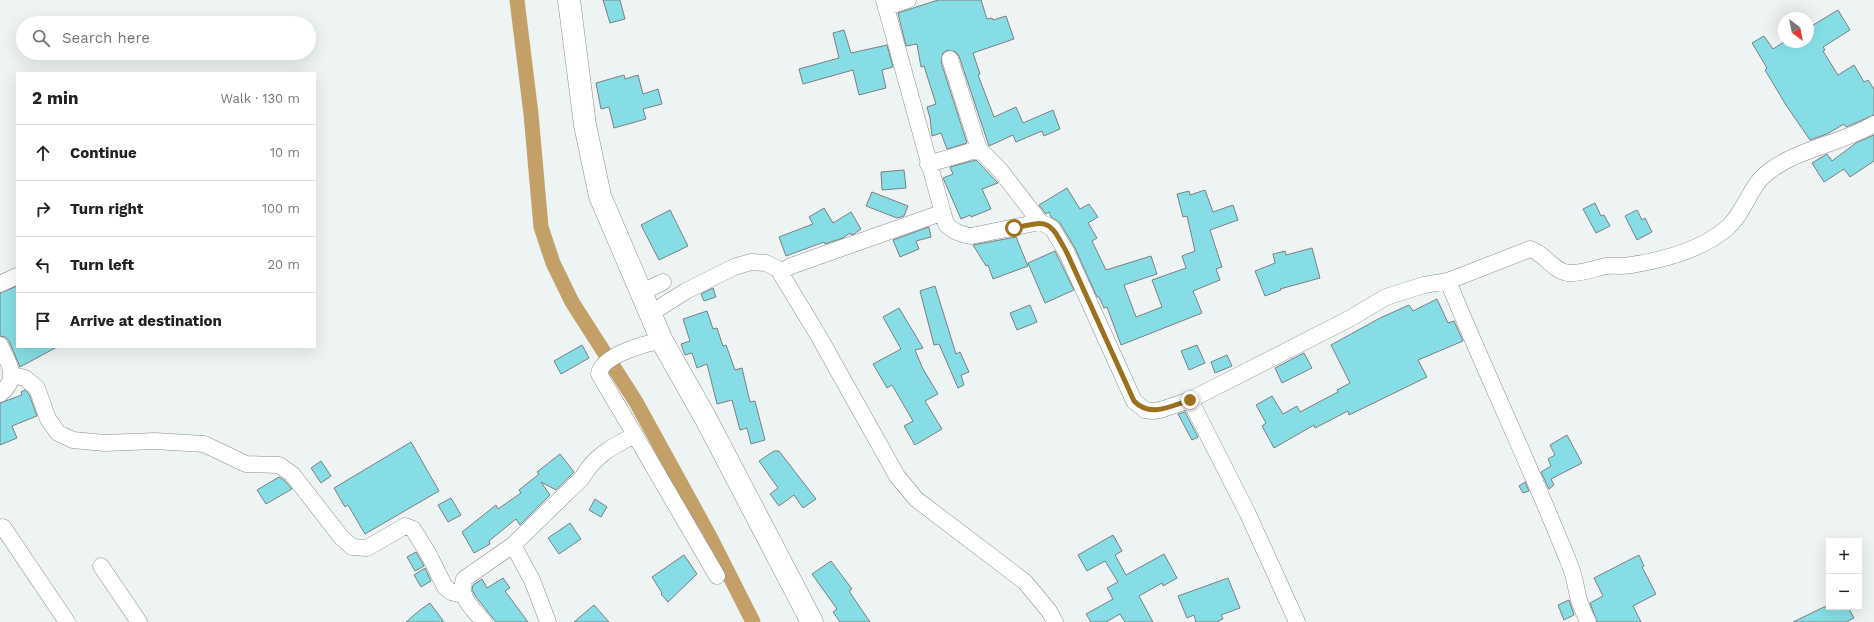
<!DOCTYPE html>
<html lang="en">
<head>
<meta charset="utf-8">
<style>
  body { margin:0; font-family:"Work Sans",sans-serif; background:#f2f2f2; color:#222 }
  .controls { position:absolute; right:12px; bottom:12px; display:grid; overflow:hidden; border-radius:0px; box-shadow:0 4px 16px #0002 }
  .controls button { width:36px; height:36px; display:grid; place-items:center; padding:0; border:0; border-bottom:1px solid #e0e0e0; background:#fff; color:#222; font:20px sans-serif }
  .compass { position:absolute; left:1778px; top:12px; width:36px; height:36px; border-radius:50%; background:#fff; box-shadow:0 4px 16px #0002; rotate:148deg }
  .stop { position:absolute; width:12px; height:12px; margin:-9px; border:3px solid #9b701f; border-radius:50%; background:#fff }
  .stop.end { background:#9b701f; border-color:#fff; box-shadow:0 1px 4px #0008 }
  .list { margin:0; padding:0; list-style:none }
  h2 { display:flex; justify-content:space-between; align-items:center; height:52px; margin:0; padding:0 16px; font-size:17px }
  h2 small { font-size:13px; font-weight:400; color:#767676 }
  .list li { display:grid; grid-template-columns:26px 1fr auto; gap:12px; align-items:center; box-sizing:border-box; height:56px; padding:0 16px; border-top:1px solid #e0e0e0 }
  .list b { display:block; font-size:15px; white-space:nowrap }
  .list em { font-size:13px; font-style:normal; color:#767676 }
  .icon { flex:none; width:22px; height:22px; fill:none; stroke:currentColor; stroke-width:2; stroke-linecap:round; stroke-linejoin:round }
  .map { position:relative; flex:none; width:1874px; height:622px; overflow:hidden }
  .search { position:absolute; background:#fff; box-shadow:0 4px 16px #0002; left:16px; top:16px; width:300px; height:44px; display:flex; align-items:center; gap:10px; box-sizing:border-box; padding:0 14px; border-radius:22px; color:#767676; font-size:15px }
  .panel { position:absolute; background:#fff; box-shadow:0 4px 16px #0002; left:16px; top:72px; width:300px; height:276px; border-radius:0px }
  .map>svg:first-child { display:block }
</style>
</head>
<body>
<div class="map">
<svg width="1874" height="622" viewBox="0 0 1874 622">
  <rect width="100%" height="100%" fill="#eef4f4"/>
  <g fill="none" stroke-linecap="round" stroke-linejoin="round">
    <path stroke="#c3a067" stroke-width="15" d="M517 0 531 114 541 227 553 263 572 302 636 402 709 535 753 622"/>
  </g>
  <path fill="#86dde5" stroke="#7b8081" d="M603 0H620L625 19 610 23Z
    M938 0H981L987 19 992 18 993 20 1006 16 1014 39 973 53 980 74 978 75 994 117 1016 107 1023 123 1053 110 1060 129 1044 136 1042 131 1016 142 1013 135 989 146 959 56 956 52 947 50 943 53 941 62 967 143 947 149 941 133 932 136 930 118 927 107 936 104 924 66 921 67 917 44 906 46 898 13Z
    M1838 10 1850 30 1823 47 1825 50 1823 51 1838 75 1854 65 1864 82 1868 80 1874 89V115L1846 127 1844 124 1827 134 1810 140 1786 105 1765 70 1767 68 1752 43 1764 36 1773 49 1784 42H1808V28Z
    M844 30 851 53 887 45 893 67 882 70 886 88 859 95 853 70 803 84 799 69 839 58 833 33Z
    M624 75 625 79 638 75 643 94 658 89 662 104 643 109 646 119 614 128 609 107 601 109 596 83Z
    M1874 135V161L1850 177 1844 169 1824 182 1812 163 1827 154 1832 161 1856 143Z
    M976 160 998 183 982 189 991 209 971 217 970 215 961 219 943 178 953 174 950 167Z
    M904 170 906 188 882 190 881 172Z
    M1067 188 1080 209 1089 204 1098 217 1088 223 1097 238 1092 241 1106 270 1151 256 1157 274 1124 285 1136 317 1162 307 1152 280 1186 268 1182 256 1195 251 1187 216 1183 217 1177 194 1189 191 1190 195 1205 190 1213 212 1233 205 1238 220 1210 230 1222 267 1216 269 1220 280 1193 291 1202 313 1121 345 1107 307 1104 308 1099 297H1097L1075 248 1060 223 1051 217 1049 212 1046 214 1039 205Z
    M872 192 908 206 904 216 897 218 866 206Z
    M1595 203 1601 216 1604 215 1610 226 1596 233 1583 209Z
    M824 208 833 223 851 212 861 229 854 234 851 235 850 233 843 238 825 244 824 242 786 256 779 237 813 224 809 217Z
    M670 210 688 246 659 260 641 225Z
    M1637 210 1642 220 1645 218 1652 232 1637 240 1625 216Z
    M929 227 931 237 916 241 919 249 900 257 893 240Z
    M1016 237 1028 266 993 279 988 265 986 266 973 245Z
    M1312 248 1320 278 1280 289 1281 290 1265 296 1255 271 1275 263 1273 254 1285 251 1286 255Z
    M1055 251 1074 290 1045 303 1028 263Z
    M17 286V347H57L20 367 9 341 5 337 0 336V293Z
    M935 286 956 354 960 352 969 372 961 375 964 385 958 388 939 344 934 345 920 291Z
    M713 288 716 297 704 301 701 294Z
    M1437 299 1448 323 1454 321 1463 341 1418 360 1427 377 1349 415 1348 411 1315 428 1314 425 1274 448 1262 426 1266 423 1256 405 1272 396 1283 414 1297 406 1300 412 1338 392 1337 390 1350 383 1331 345 1380 318 1409 305 1413 311Z
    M1030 305 1037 322 1017 330 1010 313Z
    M899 308 923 348 915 350 923 369 938 394 925 401 942 429 915 445 904 426 913 421 892 385 887 388 873 364 901 349 883 317Z
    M707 311 713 329 717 328 723 346 726 345 735 370 742 368 750 402 755 401 765 440 751 444 747 428 740 430 732 400 717 404 707 364 697 368 692 353 685 355 681 344 690 341 683 319Z
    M582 345 589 358 561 374 554 361Z
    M1197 345 1205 363 1189 370 1181 351Z
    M1304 353 1312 368 1282 383 1275 368Z
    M1227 355 1232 366 1215 373 1211 362Z
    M25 390 29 394 37 416 12 426 17 438 0 445V403L22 395 21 392Z
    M1185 412 1198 437 1192 440 1178 414Z
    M1567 435 1582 463 1551 479 1554 485 1549 489 1541 472 1551 466 1548 459 1555 455 1550 445Z
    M411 442 439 491 365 534 348 505 345 507 334 488Z
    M774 451H779L816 499 803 508 794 495 779 506 770 494 778 488 759 461Z
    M560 454 574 472 556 490 541 482 550 495 520 525 516 519 489 541 490 544 474 553 462 532 496 505 498 509 521 493 519 490 539 474 537 472Z
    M321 461 331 476 321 483 311 468Z
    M279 477 285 481 292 489 266 504 257 490Z
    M1525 482 1529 491 1523 493 1519 486Z
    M451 498 461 515 448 522 438 505Z
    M595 499 607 507 601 517 589 510Z
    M570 523 581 539 559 554 548 538Z
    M1113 535 1122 551 1115 555 1126 575 1164 554 1177 578 1163 586 1162 583 1139 596 1153 622H1125L1120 614 1106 622H1091L1086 614 1113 599 1107 588 1118 582 1105 561 1087 571 1078 555Z
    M416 552 424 566 415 571 407 557Z
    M684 555 697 574 668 602 661 594 662 593 652 577Z
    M1639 555 1644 566 1642 567 1656 594 1633 606 1641 622H1597L1590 603 1603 596 1594 578Z
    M831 561 852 589 849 591 870 622H840L833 612 837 609 812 574Z
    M425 568 431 581 421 587 414 575Z
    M503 578 510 588 505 591 528 622H496L476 597 472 590 473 585 482 579 487 588Z
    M1228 578 1240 608 1221 615 1223 619 1216 622H1196L1194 615 1187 618 1178 596Z
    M1569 600 1574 615 1564 620 1558 605Z
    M430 603 444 622H406L420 610Z
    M594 605 609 622H574Z
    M1824 607H1848L1854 618 1846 622H1793Z"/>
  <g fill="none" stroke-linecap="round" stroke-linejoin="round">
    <g stroke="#898e8f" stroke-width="17">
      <path id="street" d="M884 0 946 224C953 232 961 234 971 236L1040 222 1052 228 1067 253 1134 401 1145 410 1152 411 1160 410 1190 400 1349 319 1386 297 1424 285 1448 281 1530 249C1545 253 1551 270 1568 273 1581 274 1593 269 1606 266 1614 265 1623 267 1631 265 1664 260 1699 251 1726 229 1745 213 1749 187 1767 173 1798 148 1841 144 1874 124
        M887 7 908 0
        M950 59 979 149
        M928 164 979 149 1000 170 1040 222
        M781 272 791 266 941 213
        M1448 281C1487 377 1533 471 1571 568 1575 578 1576 589 1579 600 1581 607 1585 615 1588 622
        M0 284 17 276
        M642 292 663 282
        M651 313 686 291 734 267 751 262 766 263 778 269 818 335 897 476 916 499 1025 582 1049 611 1055 622
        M0 345C9 364 20 378 0 394
        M12 375 25 378 37 388 48 419 58 433 73 440 105 443 155 441 204 444 246 464 279 465 292 474 341 537 352 547 367 548 405 526 413 529 429 555 445 587 451 592 463 595
        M1190 400 1247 512 1297 622
        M635 435 717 576
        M3 527 67 622
        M513 545 532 580 548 622
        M101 566 139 622
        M484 622C473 609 458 597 464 579L513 545 582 478C594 456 613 446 635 435L599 374C602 355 646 343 662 341"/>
    </g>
    <g stroke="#898e8f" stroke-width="23">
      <path id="secondary" d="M569 0 585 125 600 196 662 341 706 419 812 622"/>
    </g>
    <use href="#street" stroke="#fff" stroke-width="16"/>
    <use href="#secondary" stroke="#fff" stroke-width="22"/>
  </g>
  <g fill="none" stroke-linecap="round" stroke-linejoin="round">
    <path stroke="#9b701f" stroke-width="5" d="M1014 228C1050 220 1049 220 1067 253L1134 401C1150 418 1171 406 1190 400"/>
  </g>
</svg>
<div class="controls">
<button>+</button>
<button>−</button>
</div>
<svg class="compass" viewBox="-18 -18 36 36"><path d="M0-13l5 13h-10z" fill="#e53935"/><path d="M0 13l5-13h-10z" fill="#767676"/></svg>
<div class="stop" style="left:1014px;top:228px"></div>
<div class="stop end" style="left:1190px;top:400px"></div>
<div class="search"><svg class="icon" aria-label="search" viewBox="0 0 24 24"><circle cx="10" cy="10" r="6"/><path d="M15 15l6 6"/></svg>Search here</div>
<section class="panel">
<h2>2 min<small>Walk · 130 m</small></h2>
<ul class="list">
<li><svg class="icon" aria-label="ahead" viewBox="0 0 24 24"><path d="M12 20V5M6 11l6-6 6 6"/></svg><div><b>Continue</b></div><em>10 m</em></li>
<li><svg class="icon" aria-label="right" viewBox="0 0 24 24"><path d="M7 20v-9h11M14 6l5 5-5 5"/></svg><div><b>Turn right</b></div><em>100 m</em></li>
<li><svg class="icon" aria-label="left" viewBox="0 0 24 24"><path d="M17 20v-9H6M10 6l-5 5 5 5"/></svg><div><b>Turn left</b></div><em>20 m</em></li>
<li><svg class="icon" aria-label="arrive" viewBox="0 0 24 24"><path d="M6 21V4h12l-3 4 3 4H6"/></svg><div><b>Arrive at destination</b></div></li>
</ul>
</section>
</div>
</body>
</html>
